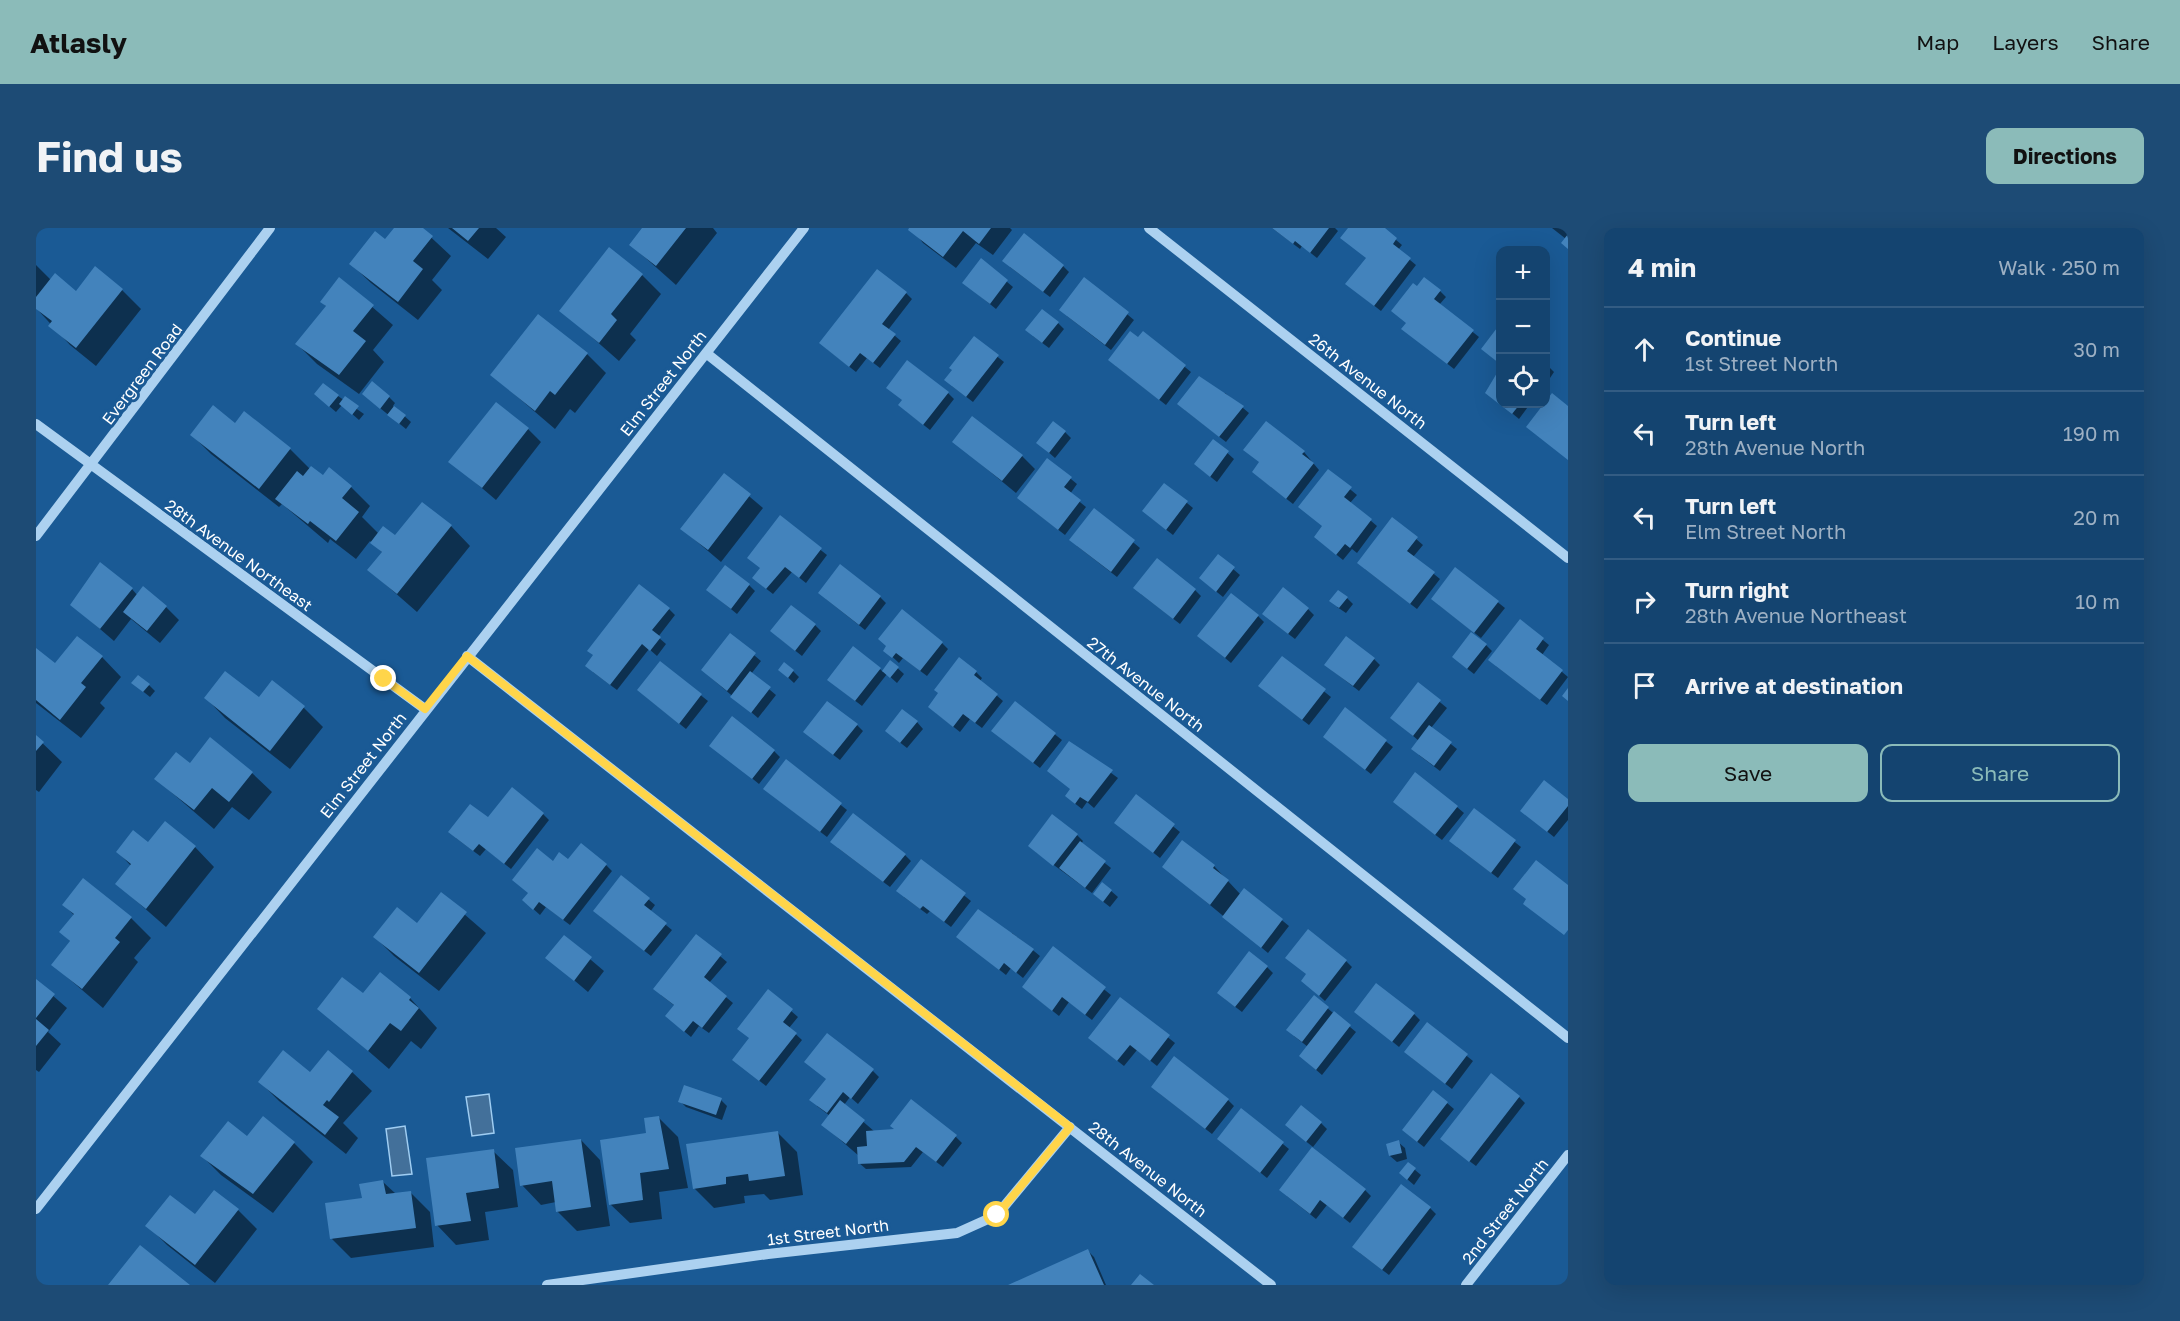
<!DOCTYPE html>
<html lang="en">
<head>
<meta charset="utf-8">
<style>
  body { margin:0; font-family:"Golos Text",sans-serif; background:#1d4b75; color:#f1f3f6 }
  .controls { position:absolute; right:18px; top:18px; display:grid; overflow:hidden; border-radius:12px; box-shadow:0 6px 24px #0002 }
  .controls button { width:54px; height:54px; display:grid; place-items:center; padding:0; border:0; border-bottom:2px solid #335c83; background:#144470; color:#f1f3f6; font:30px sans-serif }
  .stop { position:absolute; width:18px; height:18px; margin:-14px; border:4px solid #ffd54a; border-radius:50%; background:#fff }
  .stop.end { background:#ffd54a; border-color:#fff; box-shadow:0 2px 6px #0008 }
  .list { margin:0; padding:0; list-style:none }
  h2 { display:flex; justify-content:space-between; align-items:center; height:78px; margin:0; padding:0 24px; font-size:26px }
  h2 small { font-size:20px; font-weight:400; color:#9db0c3 }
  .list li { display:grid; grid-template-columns:39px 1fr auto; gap:18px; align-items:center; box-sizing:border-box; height:84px; padding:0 24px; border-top:2px solid #335c83 }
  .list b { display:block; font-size:22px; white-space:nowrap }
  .list p { margin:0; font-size:20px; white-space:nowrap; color:#9db0c3 }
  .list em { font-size:20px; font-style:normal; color:#9db0c3 }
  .actions { display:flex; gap:12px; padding:18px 24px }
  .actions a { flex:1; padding:14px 0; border:2px solid #8bbbb9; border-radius:12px; text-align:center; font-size:21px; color:#8bbbb9 }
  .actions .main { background:#8bbbb9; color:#111 }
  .icon { flex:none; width:33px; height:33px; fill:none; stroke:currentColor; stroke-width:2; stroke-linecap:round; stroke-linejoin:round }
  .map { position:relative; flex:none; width:1532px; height:1057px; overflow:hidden; border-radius:12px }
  header { display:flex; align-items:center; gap:36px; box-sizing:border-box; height:84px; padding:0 30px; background:#8bbbb9; color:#111 }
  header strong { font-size:28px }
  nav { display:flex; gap:33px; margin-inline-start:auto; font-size:21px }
  .intro { display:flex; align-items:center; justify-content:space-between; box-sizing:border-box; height:144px; padding:0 36px }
  h1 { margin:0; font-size:42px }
  .button { padding:15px 27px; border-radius:12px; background:#8bbbb9; color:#111; font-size:21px; font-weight:700 }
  main { display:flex; gap:36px; padding:0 36px }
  aside { flex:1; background:#144470; border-radius:12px; box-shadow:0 6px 24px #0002 }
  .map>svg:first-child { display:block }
</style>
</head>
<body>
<header>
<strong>Atlasly</strong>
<nav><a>Map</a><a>Layers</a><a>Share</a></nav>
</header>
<div class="intro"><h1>Find us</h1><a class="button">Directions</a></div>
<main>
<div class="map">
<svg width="1532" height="1057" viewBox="0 0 1532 1057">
  <rect width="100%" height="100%" fill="#1a5a95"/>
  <path fill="#43709a" stroke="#9fcdf2" stroke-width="1.5" d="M453 866 458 905 436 908 430 869Z
    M369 898 376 946 356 948 350 901Z"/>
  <path fill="#0007" d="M360 0H385L415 28 396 52 406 62 382 92 335 55 315 36 349 13Z
    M412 0H460L470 9 452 31Z
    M608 0H677L681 5 640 57 595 17Z
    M875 0H974L976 2 957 27 940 15 920 40 887 15Z
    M1236 0H1299L1302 3 1281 30 1266 18 1264 21Z
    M1313 0H1346L1366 17 1362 22 1380 37 1345 83 1318 62 1331 31Z
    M1516 0H1532V20L1530 11Z
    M945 32 977 59 960 81 928 55Z
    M0 37 15 52 40 65 86 62 105 81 60 138 34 117 0 80Z
    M1027 38 1033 44 1014 69 974 39Z
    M606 47 625 66 594 106 600 112 583 133 525 82Z
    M304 51 357 97 337 122 348 134 323 166 281 136 261 116 291 79 286 74Z
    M1049 51 1098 92 1075 122 1031 88Z
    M1404 63 1410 69 1403 77 1443 109 1418 141 1367 101Z
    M870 65 876 71 852 102 865 113 844 140 831 130 820 144 791 121Z
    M1022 95 1028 101 1013 120 997 108Z
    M1464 98V136L1447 121Z
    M1107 105 1155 144 1130 177 1080 138Z
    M938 110 968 134 937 174 916 158Z
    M551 126 570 145 539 185 534 181 519 201 456 147Z
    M1510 136 1518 144 1510 156Z
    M1464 143V176H1494L1483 191 1451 164Z
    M912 165 918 171 894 202 870 183Z
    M1189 165 1213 185 1190 214 1149 182Z
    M302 168 328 186 323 192 306 177 300 184 286 172Z
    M353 169 359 175 357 178 375 194 370 201 334 172Z
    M209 185 254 221 274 241 287 249 315 259 334 278 326 289 343 306 359 309 415 298 434 318 381 384 333 342 347 325 334 313 320 331 294 311 292 315 246 276 243 279 175 226 156 207 199 197Z
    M492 201 505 214 460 272 414 233Z
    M1029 204 1035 210 1019 230 1002 215Z
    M1178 213 1198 231 1181 254 1166 242Z
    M918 214 986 228 999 241 980 265Z
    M1268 224 1283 242 1257 276 1224 250Z
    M1012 232 1041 256 1034 266 1050 279 1029 307 989 276Z
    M1292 243 1321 267 1314 275 1341 298 1321 325 1316 321 1307 332 1286 315Z
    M688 247 727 280 685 334 646 301Z
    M1129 257 1157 280 1137 307 1114 289Z
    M1058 282 1104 320 1081 349 1041 318Z
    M744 290 791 327 770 355 756 344 737 366 724 356 725 340Z
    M1357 291 1387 317 1377 329 1404 351 1381 381 1329 341Z
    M1182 328 1204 347 1187 369 1171 356Z
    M1420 341 1469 380 1445 410 1403 377Z
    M713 357 719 363 701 386 679 368Z
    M96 361 102 368 130 379 143 392 124 415 95 391 78 413 36 377Z
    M1159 362 1165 368 1144 396 1105 366Z
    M844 369 850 375 829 402 790 371Z
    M1311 370 1317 376 1310 385 1301 379Z
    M633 381 639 387 622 409 630 416 621 428 613 421 581 462 557 444 558 428Z
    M1272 381 1278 387 1259 411 1234 392Z
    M1222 388 1228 394 1195 435 1163 408Z
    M1484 393 1513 417 1506 427 1532 449 1511 477 1460 438Z
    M779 397 785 403 766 428 742 409Z
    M694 407 725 433 715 446 740 467 722 490 673 448Z
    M906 415 912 421 891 448 867 430 863 435 849 422Z
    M1450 417 1456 423 1438 446 1424 435Z
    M0 424 20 437 66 429 85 449 64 475 69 480 45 510 0 475Z
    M1246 430 1295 469 1273 497 1230 464Z
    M1338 431 1344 437 1323 463 1297 443Z
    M855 434 868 446 861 455 851 446 826 478 800 458 844 441 847 444Z
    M624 435 672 473 650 501 609 468Z
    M744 442 757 443 763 449 758 455Z
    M940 444 946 450 944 453 967 473 946 500 934 491 924 504 900 485Z
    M1382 456 1411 480 1395 500 1421 521 1404 543 1383 527V513L1356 490Z
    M113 457 119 463 114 469 104 461Z
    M170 470 268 480 287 499 254 541 189 490Z
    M979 475 1026 512 1004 540 963 508Z
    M1310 482 1357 519 1335 546 1295 515Z
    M881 494 887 501 871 520 857 509Z
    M821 497 827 503 804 532 775 510Z
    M0 509 26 534 3 564 0 562Z
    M1034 515 1082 550 1058 580 1051 574 1046 581 1037 574Z
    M680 521 738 523 744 529 723 556Z
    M751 534 811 582 791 609 736 567Z
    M154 537 216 545 236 564 213 592 196 579 178 601 120 551Z
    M1100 568 1144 604 1124 630 1080 595Z
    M1532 573V592L1518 609 1486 583Z
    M1421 579 1428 585 1406 612 1365 580Z
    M1438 582 1485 619 1462 650 1421 619Z
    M507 586 513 592 475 641 450 621 444 628 420 610 452 591Z
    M1041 607 1047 613 1045 616 1075 640 1056 665 1000 624Z
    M112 616 159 619 178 639 130 699 81 656 95 638 82 624Z
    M802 620 869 627 875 633 854 659Z
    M532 633 570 637 576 643 534 697 510 679 504 687 494 678 493 665 517 635Z
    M885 633 935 673 915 699 894 683 891 686 868 669Z
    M1178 638 1205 667 1209 662 1253 698 1232 725 1128 639Z
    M586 649 619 677 614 684 636 702 615 728 565 689Z
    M48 652 95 690 115 710 98 730 102 734 67 780 17 737 35 714 25 704 39 688 28 677Z
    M1067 656 1082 669 1074 679 1065 672Z
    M405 666 450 705 403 763 358 728 339 709 381 697Z
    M976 705 1004 728 987 750 975 740 970 747 922 709 975 708Z
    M660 708 691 734 673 755 697 775 673 805 663 798 655 809 637 794 639 778 625 767Z
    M528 709 568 743 552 764 512 730Z
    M1017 720 1075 767 1056 792 1033 774 1023 788 994 765Z
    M1310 733 1316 739 1289 773 1267 753Z
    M1231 739 1237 745 1206 784 1189 771Z
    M0 753 31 780 12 804 25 816 3 844 0 842Z
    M732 763 762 789 753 800 766 812 730 858 704 837Z
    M327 768 374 770 401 800 385 821 375 813 353 841 283 780Z
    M1278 769 1320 804 1286 847 1271 834 1272 819 1258 808Z
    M1084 771 1139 815 1121 838 1101 822 1088 838 1060 816Z
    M1378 786 1384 792 1363 819 1324 787Z
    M1391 796 1437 833 1416 861 1376 830Z
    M837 843 843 849 822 876 814 869 808 877 839 904 920 909 926 915 907 939 887 924 875 939 830 941 823 935V928L787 897 794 888 781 878Z
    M316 844 336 863 307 895 322 910 310 926 243 873 224 854Z
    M1123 865 1192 872 1198 878 1176 906Z
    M1483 869 1489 875 1440 938 1412 917Z
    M685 872 691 878 686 892 650 879 644 873Z
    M1411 875 1418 881 1388 919 1374 908Z
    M1205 882 1253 921 1231 950 1183 911Z
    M623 890 642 909 652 960 623 964 626 991 594 995 574 976Z
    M1285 895 1291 901 1277 919 1257 903Z
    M742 905 761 924 767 967 734 972 728 966 708 968 709 975 678 980 658 960Z
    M211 910 258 915 277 934 237 985 185 947 166 928Z
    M545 912 564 932 574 998 541 1003 521 983 520 974 505 977 486 957Z
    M1362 914 1369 920 1371 931 1361 934 1354 928Z
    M457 923 477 942 482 979 449 984 453 1012 420 1017 401 997Z
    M1372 936 1385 947 1378 957 1371 951Z
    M347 954 360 966 374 964 394 984 398 1019 315 1030 296 1011 327 971Z
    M1329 962 1335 968 1314 995 1291 977 1280 991 1251 968Z
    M1394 980 1400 986 1353 1047 1324 1025Z
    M202 982 221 1001 179 1055 131 1017 111 997Z
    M1052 1023 1058 1029 1070 1057H975Z"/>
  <path fill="#4383bc" d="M358 0H387L397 8 377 33 387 41 362 74 313 36 339 3 349 11Z
    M416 0H443L432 13Z
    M606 0H650L620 38 593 17Z
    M873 0H955L943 16 927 3 907 29 872 2Z
    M1236 0H1293L1274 25 1259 13 1257 16Z
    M1312 0H1349L1361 10 1357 16 1375 30 1338 78 1309 56 1330 30 1304 10Z
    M988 5 1028 37 1007 64 966 33Z
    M1532 6V21L1525 15Z
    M573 19 607 46 575 86 581 92 563 115 523 83Z
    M945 30 972 52 954 76 926 55Z
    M59 38 87 61 40 120 12 98 16 93 0 81V69L19 45 40 63Z
    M841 41 871 64 846 96 860 106 837 135 824 125 813 139 783 115Z
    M303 49 338 77 317 103 330 113 303 147 259 116 290 78 284 74Z
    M1048 49 1093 84 1069 117 1023 82Z
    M1388 49 1405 62 1398 71 1438 102 1411 136 1365 101 1370 95 1355 83 1377 55 1381 58Z
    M1006 81 1023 94 1006 115 989 102Z
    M502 86 552 125 519 167 514 163 499 183 454 147Z
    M1464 96V136L1445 121Z
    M1094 103 1102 109 1107 103 1150 137 1123 172 1072 132Z
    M938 108 963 127 930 169 908 152 916 142 913 140Z
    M871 132 913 164 887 197 862 177 866 172 850 160Z
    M1464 140V176H1484L1476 186 1449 165Z
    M1163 148 1208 178 1183 209 1141 176Z
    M336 153 354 168 344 181 326 166Z
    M287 155 303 167 293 179 278 166Z
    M1516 165 1532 178V232L1490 199Z
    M309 168 323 178 316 187 303 176Z
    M460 174 493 200 446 260 412 234Z
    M177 177 199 195 208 183 255 220 223 261 154 207Z
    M358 178 370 187 363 196 351 187Z
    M936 188 987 227 966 253 916 214Z
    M1017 193 1030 203 1013 225 1000 215Z
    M1230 193 1269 223 1266 226 1278 235 1250 271 1216 244 1223 234 1207 222Z
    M1177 211 1193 223 1174 249 1158 236Z
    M1011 230 1036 249 1028 259 1045 272 1022 302 981 270Z
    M275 238 287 247 293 239 316 258 306 270 323 284 300 313 274 293 272 296 239 271 261 243 267 248Z
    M1292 241 1316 259 1308 269 1336 291 1314 320 1309 316 1300 327 1278 309 1286 298 1262 279Z
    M688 245 715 266 672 322 644 301Z
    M1128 255 1152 273 1130 302 1106 283Z
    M386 274 416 297 361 366 331 342 346 324 334 315 347 298 359 307Z
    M1058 280 1099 312 1075 344 1033 312Z
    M744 287 786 320 763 350 749 339 730 361 716 350 724 340 711 330Z
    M1356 289 1382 309 1371 323 1399 344 1374 376 1321 335Z
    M1182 326 1199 339 1180 364 1163 350Z
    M1121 330 1160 361 1137 391 1097 360Z
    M64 334 97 360 64 401 34 377Z
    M804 336 845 368 823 397 782 365Z
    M689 337 714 356 695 381 670 362Z
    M1419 339 1463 373 1438 405 1395 371Z
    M603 356 634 380 616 402 625 409 614 423 606 416 574 457 549 438 557 427 551 423Z
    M107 358 131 378 111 403 87 384Z
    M1247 359 1273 380 1252 406 1226 386Z
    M1302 362 1312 369 1303 380 1293 373Z
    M1195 365 1223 387 1189 430 1161 408Z
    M755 377 780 396 759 423 734 403Z
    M866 381 907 414 884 443 860 425 856 430 847 423 850 418 842 411Z
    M1484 391 1508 410 1500 421 1527 442 1504 472 1452 432Z
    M1435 404 1451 416 1431 441 1416 429Z
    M694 405 720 425 691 463 665 442Z
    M41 408 67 428 45 455 50 459 24 492 0 472V420L19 435Z
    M1310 408 1339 430 1317 458 1288 437Z
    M817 418 845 440 819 473 791 452Z
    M1246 428 1290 461 1266 492 1222 458Z
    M923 429 941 443 938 447 962 466 939 495 927 486 917 499 892 479 902 465 898 462Z
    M854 432 863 439 854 450 846 443Z
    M624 433 666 466 643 496 601 462Z
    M748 434 758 442 752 450 742 442Z
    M189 443 223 469 236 452 269 478 234 523 168 470Z
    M714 443 735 459 715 485 694 469Z
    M102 447 114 456 107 464 95 455Z
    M1382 454 1405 472 1377 508 1354 490Z
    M1532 460V473L1526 468Z
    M791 473 822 496 797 527 767 504Z
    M979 473 1020 505 997 535 955 503Z
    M1309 479 1351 512 1329 542 1287 509Z
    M866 481 882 493 864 515 849 503Z
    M696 488 739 522 716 551 673 518Z
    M1393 497 1416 514 1398 538 1375 521Z
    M0 507 8 514 0 523Z
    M174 509 217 544 193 574 176 560 158 582 118 551 140 524 154 535Z
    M1033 513 1077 542 1052 574 1044 569 1039 576 1029 568 1034 561 1011 543Z
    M750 531 806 575 784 604 727 561Z
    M1379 544 1422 578 1399 607 1357 574Z
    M1508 552 1532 571V578L1511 604 1484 583Z
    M476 559 508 585 468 636 443 616 437 623 412 604 434 576 452 589Z
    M1100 566 1139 596 1117 625 1078 595Z
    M1438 580 1480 612 1455 645 1413 613Z
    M817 585 870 626 847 654 794 614Z
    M1016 586 1042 606 1017 638 992 618Z
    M129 593 160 618 110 681 79 656 95 636 80 624 97 602 112 614Z
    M1146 612 1179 637 1177 640 1193 652 1174 677 1126 639Z
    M1044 613 1070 633 1049 660 1023 640Z
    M545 615 571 636 527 692 503 674 497 682 486 672 492 665 476 652 501 620 517 633 523 624 532 631Z
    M885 631 930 665 908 694 887 678 884 681 860 663Z
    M1500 632 1532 657V702L1528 707 1487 676 1490 671 1477 661Z
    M585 647 614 670 608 677 631 695 608 723 557 683Z
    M47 650 96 689 79 710 84 714 46 761 15 737 34 713 23 704 38 686 26 677Z
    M1066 654 1076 662 1067 674 1057 666Z
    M1208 660 1247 691 1225 720 1186 689Z
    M405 664 431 684 383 745 337 709 361 679 381 695Z
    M942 681 998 721 980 745 968 735 963 742 920 709Z
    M1272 701 1311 732 1283 768 1265 753 1270 746 1249 730Z
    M660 706 686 726 668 749 691 768 666 800 657 793 648 804 629 788 638 777 617 761Z
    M528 707 556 729 538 753 509 730Z
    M1017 718 1070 759 1049 787 1026 769 1016 783 986 759Z
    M1213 723 1232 738 1199 779 1181 765Z
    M344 744 375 769 373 772 383 780 365 803 354 795 332 823 281 781 306 749 327 765Z
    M0 751 19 766 0 790Z
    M1340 755 1379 785 1356 814 1318 784Z
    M732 761 757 781 747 794 761 805 723 853 696 832 713 810 701 801Z
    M1278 767 1293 779 1266 814 1250 802Z
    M1084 769 1134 807 1114 833 1094 817 1081 833 1052 810Z
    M1298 783 1315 797 1280 842 1263 828Z
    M0 791 13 802 0 818Z
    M1391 794 1432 826 1409 856 1368 824Z
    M791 805 838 841 815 871 807 864 791 885 773 872 790 851 768 834Z
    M247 822 274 844 292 822 317 843 293 874 291 872 287 877 303 889 289 907 222 854Z
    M1138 828 1193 871 1169 901 1115 859Z
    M1455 845 1484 868 1433 934 1404 911Z
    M648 857 686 870 680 887 642 874Z
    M1397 862 1412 874 1381 914 1366 902Z
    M875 871 921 907 900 934 880 919 868 934 822 936 821 919 831 918 830 903 858 901 854 898Z
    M804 872 829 892 810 916 785 897Z
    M1265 877 1286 894 1270 914 1249 897Z
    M1205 880 1248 914 1224 945 1181 911Z
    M227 888 259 914 217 966 164 928 192 893 211 908Z
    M623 888 633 941 604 945 607 972 573 977 564 912 610 905 608 890Z
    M742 903 749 948 713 953 712 946 690 949V956L657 961 650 916Z
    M545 911 555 979 520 984 516 953 484 958 479 920Z
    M1363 912 1366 925 1353 928 1350 916Z
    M1276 919 1330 961 1307 990 1284 972 1274 986 1243 962Z
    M458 921 463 960 430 965 435 993 399 998 390 930Z
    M1372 934 1380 940 1371 952 1363 945Z
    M347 952 350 966 375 963 380 1000 294 1011 289 975 326 970 323 956Z
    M1365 956 1395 979 1346 1042 1316 1019Z
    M178 962 203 981 159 1037 109 998 134 967 159 986Z
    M104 1017 154 1057H72Z
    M1052 1021 1068 1057H972Z
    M1104 1046 1118 1057H1095Z"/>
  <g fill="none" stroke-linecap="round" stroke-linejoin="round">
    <path stroke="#acd1f0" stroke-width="10" d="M1113 0 1532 330
      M670 125 1532 810
      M0 196 389 481
      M0 308 234 0
      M431 428 1235 1057
      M0 981 768 0
      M511 1057 732 1026 921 1005 961 987 1034 899
      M1430 1057 1532 927"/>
  </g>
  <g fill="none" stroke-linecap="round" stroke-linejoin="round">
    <path stroke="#ffd54a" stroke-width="8" d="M348 451 389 481 431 428 1034 899 961 987"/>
  </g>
  <g text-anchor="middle" stroke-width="6" stroke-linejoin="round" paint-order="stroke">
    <g font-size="16" fill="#fff" stroke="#1a5a95">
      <text transform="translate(106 146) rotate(-53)" y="6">Evergreen Road</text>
      <text transform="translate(1332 153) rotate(38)" y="6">26th Avenue North</text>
      <text transform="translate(627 155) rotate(-52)" y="6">Elm Street North</text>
      <text transform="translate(203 327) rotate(36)" y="6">28th Avenue Northeast</text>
      <text transform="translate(1110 456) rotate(38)" y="6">27th Avenue North</text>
      <text transform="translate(327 537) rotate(-52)" y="6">Elm Street North</text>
      <text transform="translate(1112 941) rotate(38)" y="6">28th Avenue North</text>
      <text transform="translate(1469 983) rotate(-52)" y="6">2nd Street North</text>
      <text transform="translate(792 1004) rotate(-7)" y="6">1st Street North</text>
    </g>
  </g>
</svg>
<div class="controls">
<button>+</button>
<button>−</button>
<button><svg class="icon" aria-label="locate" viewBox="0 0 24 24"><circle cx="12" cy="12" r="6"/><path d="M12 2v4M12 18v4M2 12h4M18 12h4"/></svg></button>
</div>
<div class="stop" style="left:961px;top:987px"></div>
<div class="stop end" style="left:348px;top:451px"></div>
</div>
<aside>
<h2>4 min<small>Walk · 250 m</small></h2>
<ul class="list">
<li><svg class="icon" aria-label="ahead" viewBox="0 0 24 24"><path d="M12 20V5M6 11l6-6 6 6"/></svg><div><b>Continue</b><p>1st Street North</p></div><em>30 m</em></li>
<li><svg class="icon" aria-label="left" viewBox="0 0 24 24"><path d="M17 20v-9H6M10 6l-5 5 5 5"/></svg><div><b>Turn left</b><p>28th Avenue North</p></div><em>190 m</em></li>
<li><svg class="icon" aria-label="left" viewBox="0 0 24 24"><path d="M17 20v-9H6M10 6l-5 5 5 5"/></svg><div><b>Turn left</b><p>Elm Street North</p></div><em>20 m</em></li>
<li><svg class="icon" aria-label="right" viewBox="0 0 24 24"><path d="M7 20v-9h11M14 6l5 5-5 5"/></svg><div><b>Turn right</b><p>28th Avenue Northeast</p></div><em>10 m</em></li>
<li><svg class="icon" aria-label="arrive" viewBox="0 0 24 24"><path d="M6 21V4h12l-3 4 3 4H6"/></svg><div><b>Arrive at destination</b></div></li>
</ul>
<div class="actions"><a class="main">Save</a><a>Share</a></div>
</aside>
</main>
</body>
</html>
